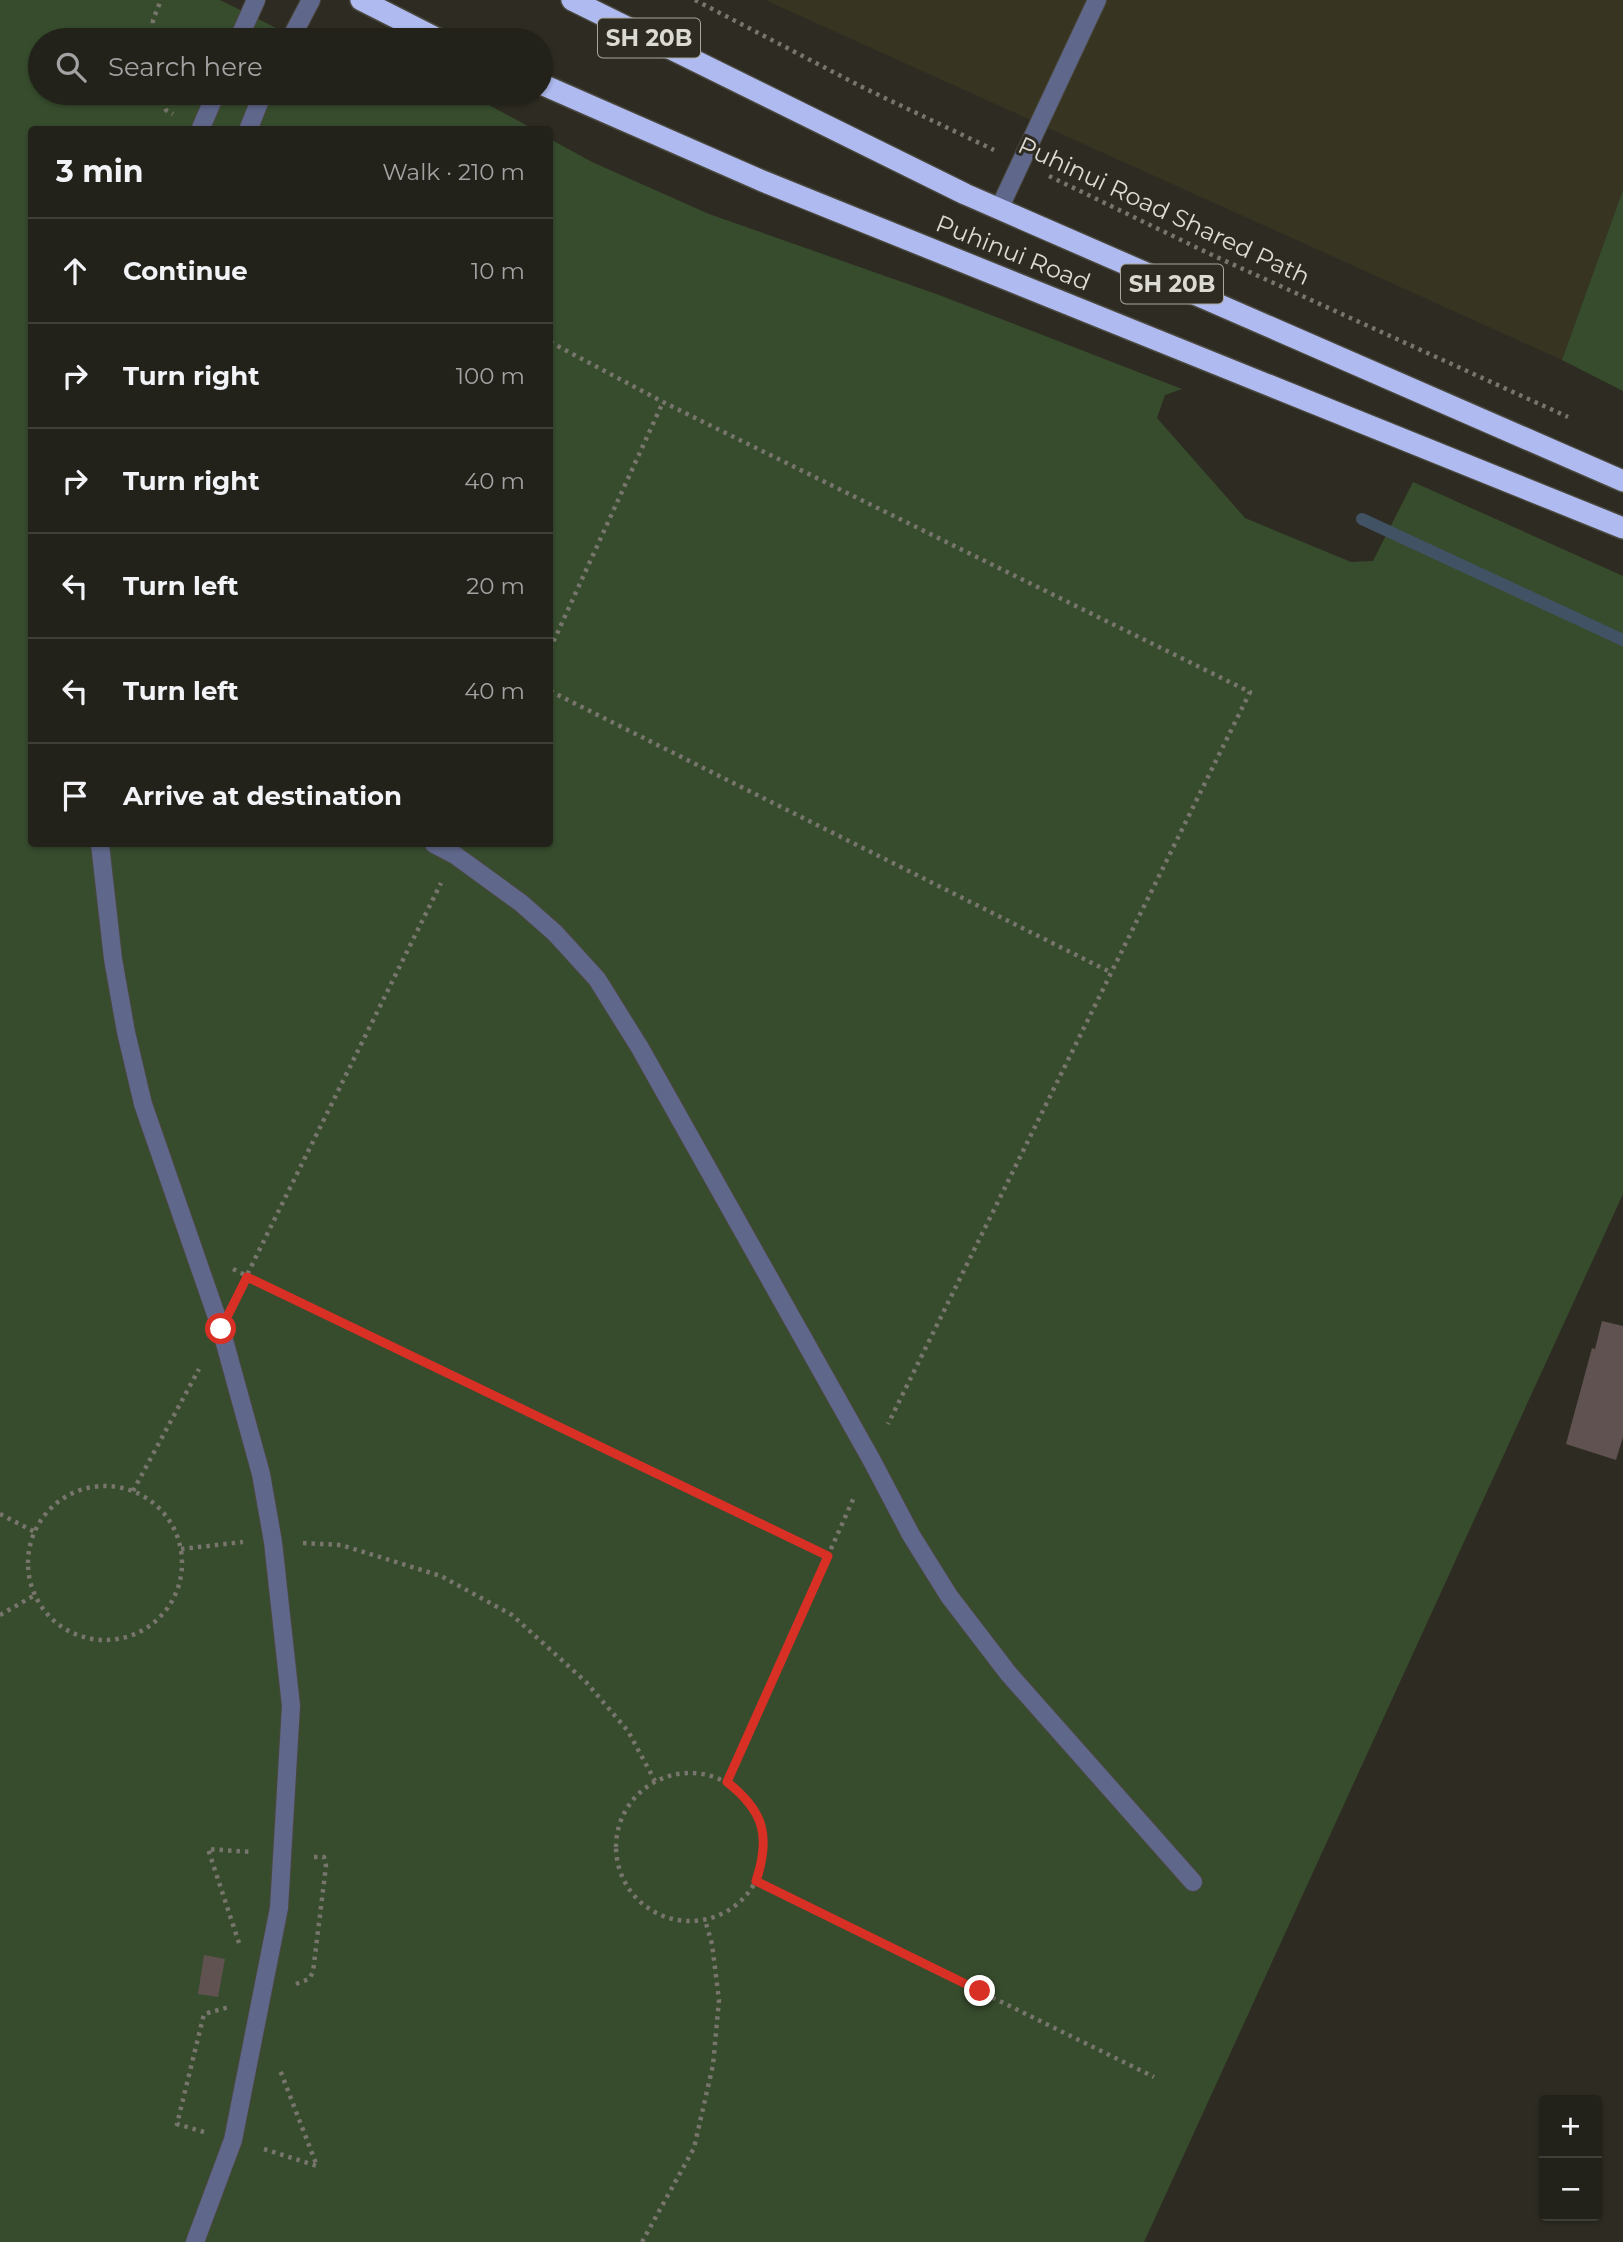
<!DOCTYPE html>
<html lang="en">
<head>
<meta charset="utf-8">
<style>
  body { margin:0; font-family:Montserrat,sans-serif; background:#2e2e27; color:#f1f3f6 }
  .controls { position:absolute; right:21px; bottom:21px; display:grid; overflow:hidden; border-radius:7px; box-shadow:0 2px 5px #0004 }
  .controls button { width:63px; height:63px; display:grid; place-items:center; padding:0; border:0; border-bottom:2px solid #3f3e39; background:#22211a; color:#f1f3f6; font:35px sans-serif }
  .stop { position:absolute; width:21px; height:21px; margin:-16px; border:5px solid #d93025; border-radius:50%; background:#fff }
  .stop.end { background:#d93025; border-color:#fff; box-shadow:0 2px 7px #0008 }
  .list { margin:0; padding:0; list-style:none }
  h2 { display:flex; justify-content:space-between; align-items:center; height:91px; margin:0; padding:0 28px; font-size:30px }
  h2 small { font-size:23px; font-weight:400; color:#a2a3a2 }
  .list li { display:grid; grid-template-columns:46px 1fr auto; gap:21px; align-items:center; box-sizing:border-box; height:105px; padding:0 28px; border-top:2px solid #3f3e39 }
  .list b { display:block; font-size:26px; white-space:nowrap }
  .list em { font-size:23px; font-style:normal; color:#a2a3a2 }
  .icon { flex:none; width:38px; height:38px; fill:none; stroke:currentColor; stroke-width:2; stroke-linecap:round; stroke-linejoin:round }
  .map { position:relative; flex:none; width:1623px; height:2242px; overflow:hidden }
  .search { position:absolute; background:#22211a; box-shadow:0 2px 5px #0004; left:28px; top:28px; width:525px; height:77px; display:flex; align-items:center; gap:18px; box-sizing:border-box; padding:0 24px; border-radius:38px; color:#a2a3a2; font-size:26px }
  .panel { position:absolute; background:#22211a; box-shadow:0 2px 5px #0004; left:28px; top:126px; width:525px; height:721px; border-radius:7px }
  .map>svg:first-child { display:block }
</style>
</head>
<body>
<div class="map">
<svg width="1623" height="2242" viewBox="0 0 1623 2242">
  <rect width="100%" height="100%" fill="#2e2c22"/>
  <path fill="#373422" d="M765 0H1623V190L1562 360Z"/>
  <path fill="#374c2d" d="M0 0H220L300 40H40V93H467L533 129 32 130V844H550V139L592 162 709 214 939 295 1182 389 1165 395 1157 418 1245 518 1351 562 1373 561 1413 482 1623 576V1194L1144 2242H0Z
    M1623 190V391L1562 360Z"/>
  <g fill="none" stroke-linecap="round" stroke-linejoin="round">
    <path stroke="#425265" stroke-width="12" d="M1362 519 1623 640"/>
  </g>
  <path fill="#605251" d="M1602 1321 1623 1326V1437L1616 1460 1566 1444 1592 1348 1595 1349Z
    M204 1955 225 1959 218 1997 198 1994Z"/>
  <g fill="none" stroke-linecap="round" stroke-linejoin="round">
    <g stroke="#4a483e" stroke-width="20">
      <path id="minor" d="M238 40 256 0
        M290 40 311 0
        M200 130 216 93
        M248 130 263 93
        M999 209 1097 0
        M100 844 113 959 126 1032 143 1104 221 1329 261 1474 273 1542 291 1706 279 1908 233 2140 195 2242
        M434 844 455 855 521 903 555 933 597 979 640 1048 871 1459 911 1535 949 1596 1008 1673 1193 1882"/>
    </g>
    <g stroke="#4a483e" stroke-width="24">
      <path id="highway" d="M361 0 440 40
        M572 0 965 194 1623 481
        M541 84 760 180 1623 528"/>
    </g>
    <path stroke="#77756c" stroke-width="4.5" stroke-dasharray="3.5 5" stroke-linecap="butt" d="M695 0 864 88 994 150
      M152 40 153 20 161 0
      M159 93 166 110 173 114
      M1049 176 1210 254 1568 417
      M550 342 663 402 1250 692 888 1424
      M550 649 663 402
      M550 691 1112 973
      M233 1269 828 1556
      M240 1289 441 883
      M28 1563a77 77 0 1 1 154 0a77 77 0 1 1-154 0Z
      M133 1491 199 1369
      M0 1514 35 1532
      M303 1543 341 1545 441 1576 512 1615 586 1682 628 1731 655 1781
      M181 1549 243 1542
      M0 1615 35 1595
      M616 1847a74 74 0 1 1 148 0a74 74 0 1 1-148 0Z
      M727 1782 855 1495
      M756 1881 1154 2077
      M239 1943 208 1849 251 1852
      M296 1984 309 1979 313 1972 326 1866 324 1857H314
      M204 2132 177 2124 204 2014 229 2007
      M264 2149 317 2166 280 2070
      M642 2242 694 2148 713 2065 719 2000 712 1944 705 1920"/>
    <use href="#minor" stroke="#5f678b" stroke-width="18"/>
    <use href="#highway" stroke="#afbaf0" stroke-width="21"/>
  </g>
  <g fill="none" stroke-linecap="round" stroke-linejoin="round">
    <path stroke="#d93025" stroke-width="9" d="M221 1329 247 1277 828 1556 727 1782C764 1811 771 1836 756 1881L980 1991"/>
  </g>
  <g text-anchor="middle" stroke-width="6" stroke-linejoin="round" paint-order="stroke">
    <g fill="#2e2c22" stroke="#a7a69e" stroke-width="2">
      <rect x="598" y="18.5" width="102" height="39" rx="5"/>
      <rect x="1121" y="264.5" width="102" height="39" rx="5"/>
    </g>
    <g font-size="23" font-weight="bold" fill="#dbdad3">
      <text x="649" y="46">SH 20B</text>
      <text x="1172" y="292">SH 20B</text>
    </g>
    <g font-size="24" fill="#dbdad3" stroke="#2e2c22">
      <text transform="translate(1164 211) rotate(25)" y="8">Puhinui Road Shared Path</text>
      <text transform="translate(1013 253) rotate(22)" y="8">Puhinui Road</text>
    </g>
  </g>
</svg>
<div class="controls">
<button>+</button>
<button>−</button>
</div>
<div class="stop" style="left:221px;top:1329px"></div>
<div class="stop end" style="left:980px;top:1991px"></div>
<div class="search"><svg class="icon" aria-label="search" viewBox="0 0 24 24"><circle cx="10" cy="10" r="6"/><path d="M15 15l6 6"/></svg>Search here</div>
<section class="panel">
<h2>3 min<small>Walk · 210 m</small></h2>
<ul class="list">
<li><svg class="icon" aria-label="ahead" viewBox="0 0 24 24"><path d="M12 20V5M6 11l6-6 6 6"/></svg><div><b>Continue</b></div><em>10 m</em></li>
<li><svg class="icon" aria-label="right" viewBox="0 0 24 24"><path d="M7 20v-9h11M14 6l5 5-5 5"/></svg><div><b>Turn right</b></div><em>100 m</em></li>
<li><svg class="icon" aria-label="right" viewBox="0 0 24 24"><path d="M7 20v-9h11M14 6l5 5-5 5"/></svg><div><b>Turn right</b></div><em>40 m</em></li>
<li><svg class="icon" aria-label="left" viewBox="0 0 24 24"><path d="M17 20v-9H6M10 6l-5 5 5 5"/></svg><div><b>Turn left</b></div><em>20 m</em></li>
<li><svg class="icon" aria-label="left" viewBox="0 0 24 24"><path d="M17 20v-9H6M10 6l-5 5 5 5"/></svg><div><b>Turn left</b></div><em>40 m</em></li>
<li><svg class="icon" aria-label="arrive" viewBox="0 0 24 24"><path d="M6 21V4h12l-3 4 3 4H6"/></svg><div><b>Arrive at destination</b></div></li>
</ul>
</section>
</div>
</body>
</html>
